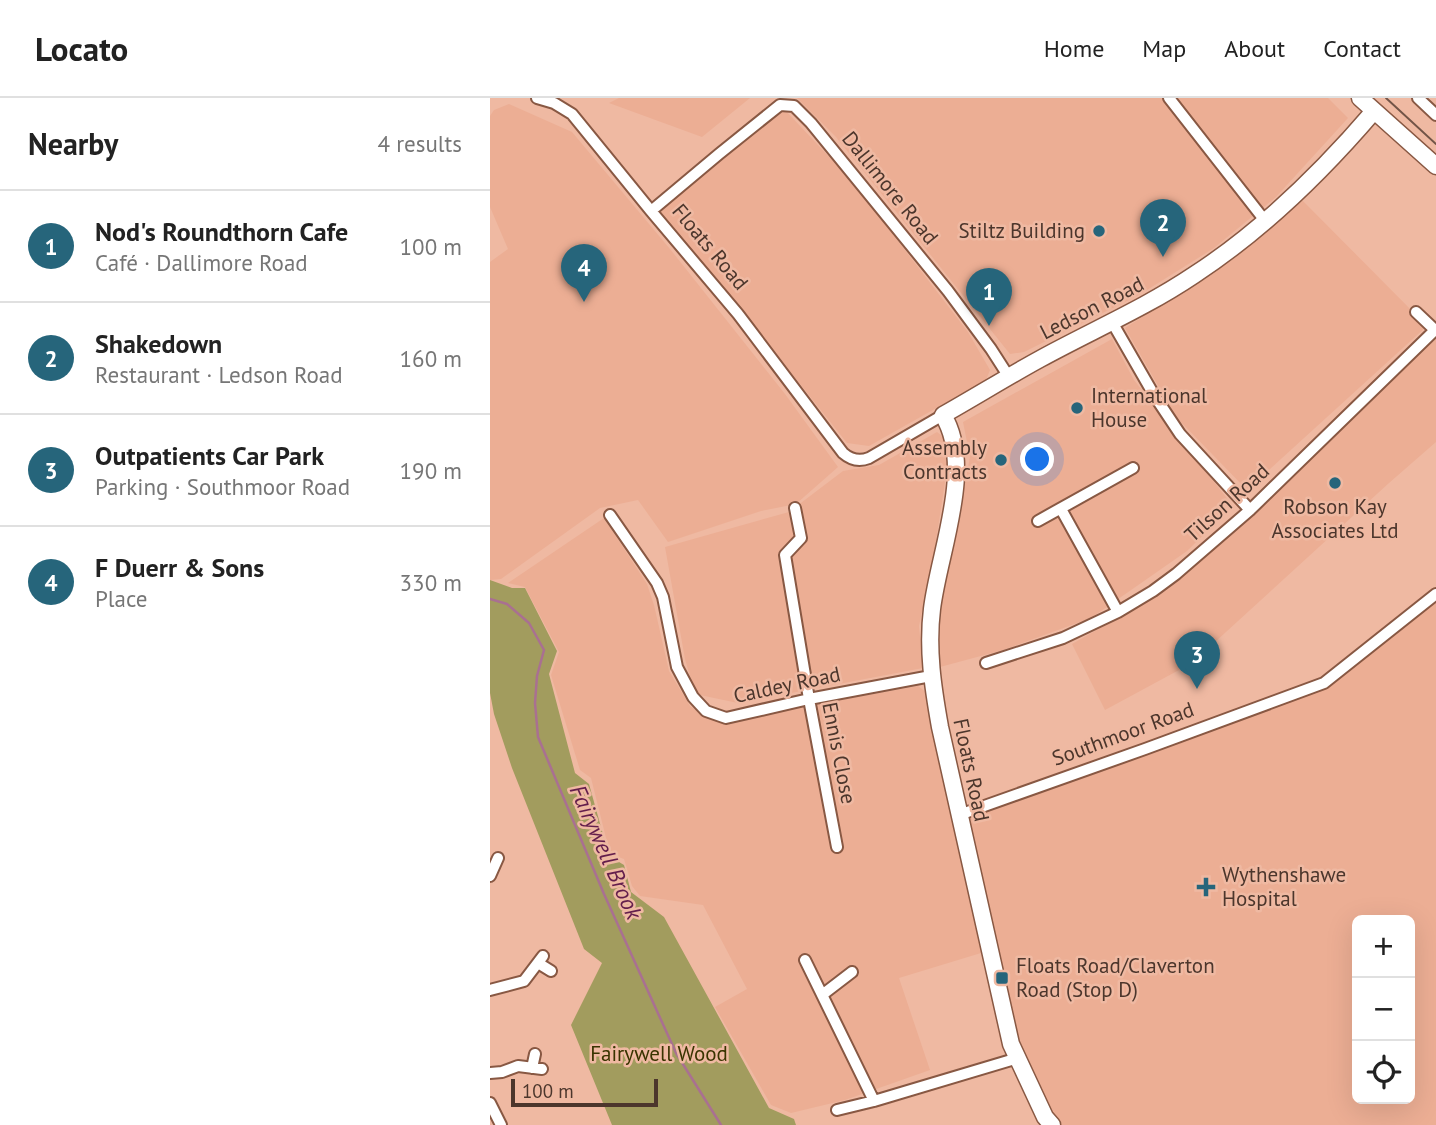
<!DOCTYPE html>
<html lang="en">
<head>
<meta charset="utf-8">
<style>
  body { margin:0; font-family:"PT Sans",sans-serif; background:#f2f2f2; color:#222 }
  .controls { position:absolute; right:21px; bottom:21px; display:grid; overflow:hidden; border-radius:10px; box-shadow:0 7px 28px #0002 }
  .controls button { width:63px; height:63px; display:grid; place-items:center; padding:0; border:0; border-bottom:2px solid #e0e0e0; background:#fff; color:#222; font:35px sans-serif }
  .scale { position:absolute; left:21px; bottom:18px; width:147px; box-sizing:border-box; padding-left:7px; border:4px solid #4c362c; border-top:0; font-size:19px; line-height:24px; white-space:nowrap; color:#4c362c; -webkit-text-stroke:5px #efb9a2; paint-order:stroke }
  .you { position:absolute; left:548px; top:362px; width:24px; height:24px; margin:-18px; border:5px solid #fff; border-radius:50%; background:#1a73e8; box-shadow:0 0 0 10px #1a73e833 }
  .badge { display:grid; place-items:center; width:46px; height:46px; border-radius:50%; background:#26657b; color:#fff; font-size:23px; font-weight:700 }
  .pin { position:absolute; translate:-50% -58px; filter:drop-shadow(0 2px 4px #0008) }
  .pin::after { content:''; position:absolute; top:37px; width:24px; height:21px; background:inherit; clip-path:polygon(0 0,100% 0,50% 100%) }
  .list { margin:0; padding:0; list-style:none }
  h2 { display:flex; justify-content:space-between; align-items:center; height:91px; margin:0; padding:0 28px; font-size:30px }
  h2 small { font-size:23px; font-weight:400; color:#767676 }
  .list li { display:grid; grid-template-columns:46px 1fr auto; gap:21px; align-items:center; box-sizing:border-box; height:112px; padding:0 28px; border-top:2px solid #e0e0e0 }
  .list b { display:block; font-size:26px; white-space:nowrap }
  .list p { margin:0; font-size:23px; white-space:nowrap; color:#767676 }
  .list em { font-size:23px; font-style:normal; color:#767676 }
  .icon { flex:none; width:38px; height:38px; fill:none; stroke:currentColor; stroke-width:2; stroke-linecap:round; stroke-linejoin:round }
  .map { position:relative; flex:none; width:946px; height:1027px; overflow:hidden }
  header { display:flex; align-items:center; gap:42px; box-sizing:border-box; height:98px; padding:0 35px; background:#fff; border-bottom:2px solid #e0e0e0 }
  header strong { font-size:33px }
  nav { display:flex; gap:38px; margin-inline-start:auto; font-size:24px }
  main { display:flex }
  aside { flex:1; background:#fff }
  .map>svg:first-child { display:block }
</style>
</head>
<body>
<header>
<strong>Locato</strong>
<nav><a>Home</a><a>Map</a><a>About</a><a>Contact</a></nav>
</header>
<main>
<aside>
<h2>Nearby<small>4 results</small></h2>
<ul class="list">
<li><span class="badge">1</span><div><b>Nod's Roundthorn Cafe</b><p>Café · Dallimore Road</p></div><em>100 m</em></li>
<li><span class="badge">2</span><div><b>Shakedown</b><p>Restaurant · Ledson Road</p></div><em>160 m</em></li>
<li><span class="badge">3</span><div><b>Outpatients Car Park</b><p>Parking · Southmoor Road</p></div><em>190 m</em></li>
<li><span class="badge">4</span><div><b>F Duerr &amp; Sons</b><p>Place</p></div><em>330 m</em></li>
</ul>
</aside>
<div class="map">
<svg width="946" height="1027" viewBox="0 0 946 1027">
  <rect width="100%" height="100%" fill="#efb9a2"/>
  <path fill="#ecae94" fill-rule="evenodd" d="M129 0H260L212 39 119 5Z
    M307 0H838L858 20 786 99 724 150 649 197 534 254 520 256 346 39Z
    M19 6 82 34 180 151 295 296 348 369 306 406 271 413 178 444 148 402 110 410 11 481 0 482V164L18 151 0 109V18L4 12Z
    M294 11 361 82 478 234 500 272 496 282 379 348 357 345 248 208 168 111Z
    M811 101 937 228 757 392 686 319 635 230 742 162Z
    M946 238V344L899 385 702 565 615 612 582 546 658 503 764 415Z
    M622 241 644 282 743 408 697 453 601 520 513 552 450 569 449 517 480 359 473 324Z
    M447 334 461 345 444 456 429 528 433 570 248 605 205 596 195 561 175 449 299 414 353 373 389 367Z
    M114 420 157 486 164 507 179 573 200 608 210 615 226 622 301 611 428 588 437 595 474 769 491 855 409 880 440 972 355 1002 301 1015 281 1007 225 909 257 891 213 807 150 798 142 788 134 761 120 756 101 680 90 672 61 577 69 554 35 489 18 485Z
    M946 496V1027H562L521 946 469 717 834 585ZM867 822H920V1001H867Z"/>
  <path fill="#a29c5e" d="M0 482 22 490H35L67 553 59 576 85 675 99 686 119 758 134 767 141 794 174 819 279 1010 304 1021 306 1027H122L81 927 112 865 94 851 22 670 4 616 0 595Z"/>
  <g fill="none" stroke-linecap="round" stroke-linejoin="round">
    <path stroke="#a97091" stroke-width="2.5" d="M0 501 17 506 39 525 54 552 47 578 45 605 48 639 114 796 186 955 231 1027"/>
    <g stroke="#885843" stroke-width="14">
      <path id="street" d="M47 0 64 5 82 16 161 113 248 216 353 355C361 362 369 364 379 360L453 317
        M679 0 776 124
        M928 0 946 17
        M161 113 229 56 290 7 304 8 321 25 458 193 501 251 519 279
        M622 224 664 297 690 336 760 412
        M305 410 311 440 295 457 319 601 347 749
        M571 411 628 514
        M120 417 167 485 173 499 187 569 203 599 216 613 236 620 319 601 441 578
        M548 423 643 370
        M496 565 573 540 628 514 663 493 686 476 760 412 945 232 926 214
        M469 717 655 651 834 585 946 496
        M0 778 8 760
        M315 862 384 1003
        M48 865 61 873
        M0 892 34 883 53 858
        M332 897 362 874
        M42 970 45 956
        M0 975 12 974 28 968 52 971
        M0 1005 11 1027
        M347 1012 384 1003 528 960"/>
    </g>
    <g stroke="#885843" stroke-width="19">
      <path id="secondary" d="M870 0 946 68
        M562 1027 555 1019 521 946 450 629C443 590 437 551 442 511 449 453 485 370 453 317 485 299 517 279 550 261 601 233 655 210 704 177 773 132 831 75 884 13"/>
    </g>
    <use href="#street" stroke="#fff" stroke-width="10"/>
    <use href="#secondary" stroke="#fff" stroke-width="16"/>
    <path stroke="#725447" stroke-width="2" d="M896 0 946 46"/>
  </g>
  <g fill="#26657b" stroke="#efb9a2" stroke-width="2.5">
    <circle cx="609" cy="133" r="7"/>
    <circle cx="587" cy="310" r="7"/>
    <circle cx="511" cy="362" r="7"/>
    <circle cx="845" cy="385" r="7"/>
    <path d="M712.5 778.5h7v7h7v7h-7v7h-7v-7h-7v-7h7z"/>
    <rect x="505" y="873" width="14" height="14" rx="3.5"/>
  </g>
  <g text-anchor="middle" stroke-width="5" stroke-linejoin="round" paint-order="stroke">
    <g font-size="21" fill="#4c362c" stroke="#efb9a2">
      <text transform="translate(400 90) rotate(51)" y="7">Dallimore Road</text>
      <text transform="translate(220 149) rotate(50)" y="7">Floats Road</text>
      <text transform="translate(602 210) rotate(-27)" y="7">Ledson Road</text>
      <text transform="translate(737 405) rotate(-42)" y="7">Tilson Road</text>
      <text transform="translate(297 587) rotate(-12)" y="7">Caldey Road</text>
      <text transform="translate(633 636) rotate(-20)" y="7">Southmoor Road</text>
      <text transform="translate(349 655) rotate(79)" y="7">Ennis Close</text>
      <text transform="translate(481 672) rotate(78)" y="7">Floats Road</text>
    </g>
    <g font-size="21" fill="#4c362c" stroke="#efb9a2" text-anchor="start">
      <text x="595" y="140" text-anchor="end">Stiltz Building</text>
      <text x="601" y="305">International<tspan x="601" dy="24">House</tspan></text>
      <text x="497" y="357" text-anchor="end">Assembly<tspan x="497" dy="24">Contracts</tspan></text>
      <text x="845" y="416" text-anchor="middle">Robson Kay<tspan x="845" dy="24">Associates Ltd</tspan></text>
      <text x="732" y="784">Wythenshawe<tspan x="732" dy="24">Hospital</tspan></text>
      <text x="526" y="875">Floats Road/Claverton<tspan x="526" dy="24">Road (Stop D)</tspan></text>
    </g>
    <g font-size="21" fill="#393400" stroke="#efb9a2">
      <text x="169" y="963">Fairywell Wood</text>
    </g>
    <g font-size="23" font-style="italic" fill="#641e4c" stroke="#efb9a2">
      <text transform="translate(116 754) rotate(66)" y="8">Fairywell Brook</text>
    </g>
  </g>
</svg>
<div class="controls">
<button>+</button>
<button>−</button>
<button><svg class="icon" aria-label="locate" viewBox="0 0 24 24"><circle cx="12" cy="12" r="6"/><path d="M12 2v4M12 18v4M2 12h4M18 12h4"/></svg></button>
</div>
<div class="scale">100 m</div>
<div class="you"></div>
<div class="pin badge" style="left:499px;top:228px">1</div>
<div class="pin badge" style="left:673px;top:159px">2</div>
<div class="pin badge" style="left:707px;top:591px">3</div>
<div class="pin badge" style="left:94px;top:204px">4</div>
</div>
</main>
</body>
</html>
